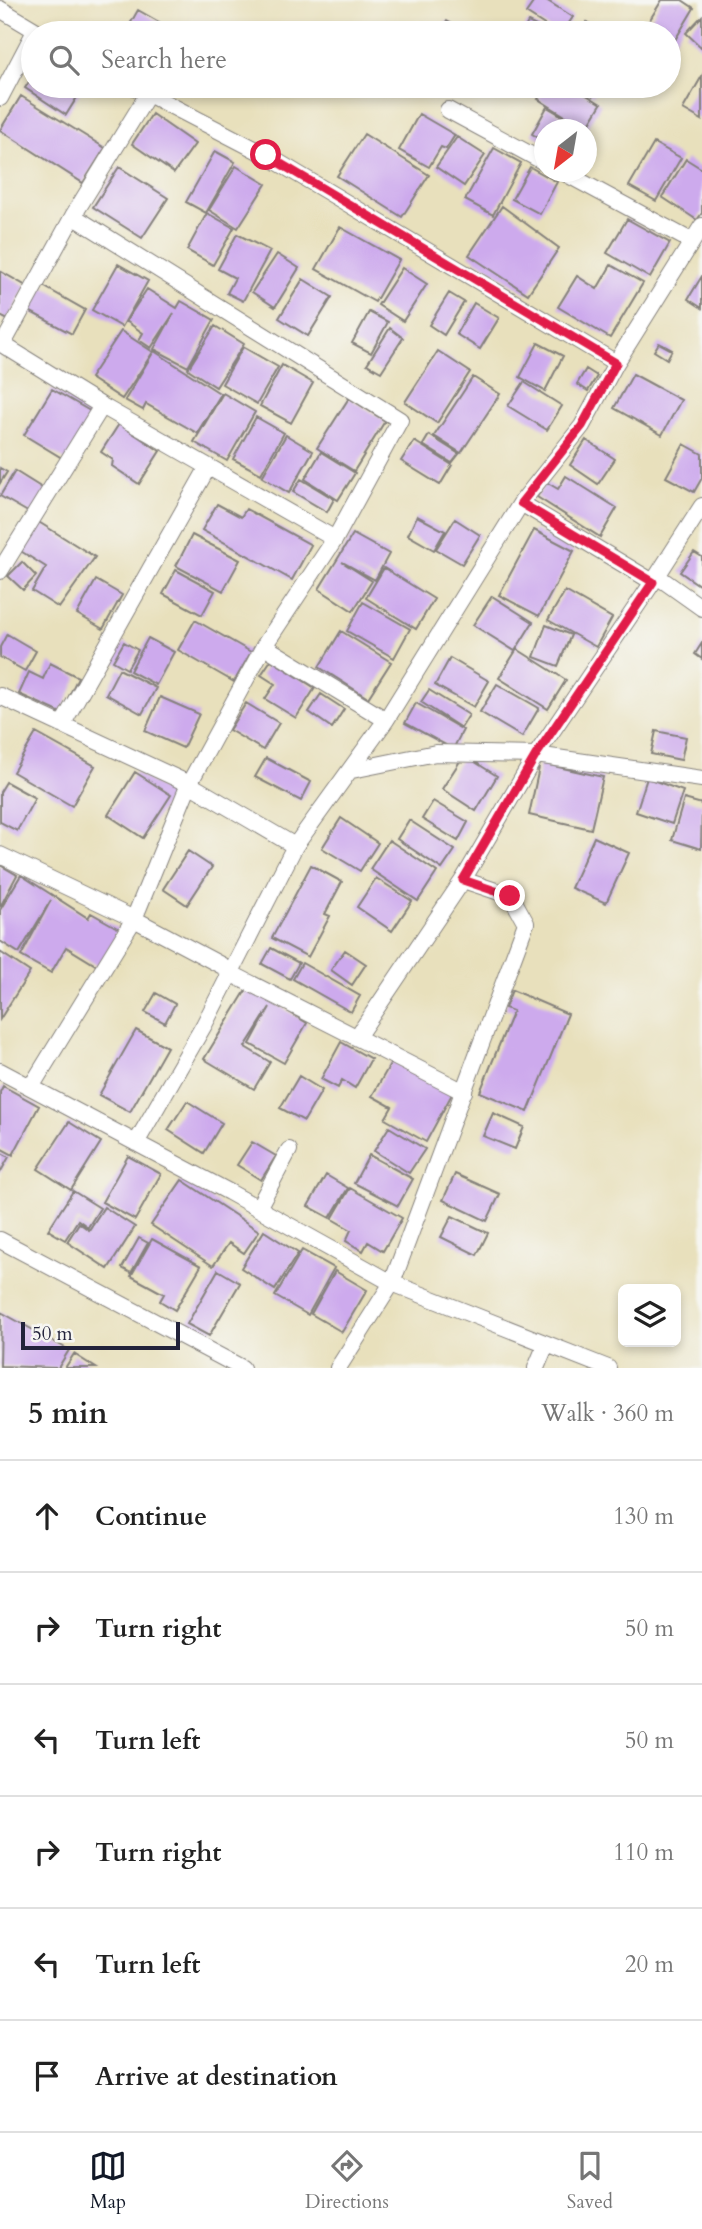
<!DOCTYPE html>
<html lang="en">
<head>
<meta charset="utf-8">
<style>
  body { margin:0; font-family:Cardo,serif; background:#f6f6f6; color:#222 }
  .controls { position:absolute; right:21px; bottom:21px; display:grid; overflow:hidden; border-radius:10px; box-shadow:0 4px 10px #0003 }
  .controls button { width:63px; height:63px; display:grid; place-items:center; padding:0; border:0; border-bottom:2px solid #e0e0e0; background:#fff; color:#222; font:35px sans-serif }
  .compass { position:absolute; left:534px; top:119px; width:63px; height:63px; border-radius:50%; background:#fff; box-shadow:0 4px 10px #0003; rotate:211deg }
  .scale { position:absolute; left:21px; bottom:18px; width:159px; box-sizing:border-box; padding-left:7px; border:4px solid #22223b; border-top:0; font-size:19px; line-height:24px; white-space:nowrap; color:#22223b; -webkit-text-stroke:5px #f6f6f2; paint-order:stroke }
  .stop { position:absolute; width:21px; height:21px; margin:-16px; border:5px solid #e11d48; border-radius:50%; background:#fff }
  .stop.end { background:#e11d48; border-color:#fff; box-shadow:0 2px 7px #0008 }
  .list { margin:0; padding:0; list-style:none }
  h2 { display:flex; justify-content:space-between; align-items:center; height:91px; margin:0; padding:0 28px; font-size:30px }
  h2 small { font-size:23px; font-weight:400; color:#767676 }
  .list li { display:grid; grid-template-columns:46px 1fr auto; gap:21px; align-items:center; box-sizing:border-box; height:112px; padding:0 28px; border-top:2px solid #e0e0e0 }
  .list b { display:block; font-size:26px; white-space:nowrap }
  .list em { font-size:23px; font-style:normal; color:#767676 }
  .icon { flex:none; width:38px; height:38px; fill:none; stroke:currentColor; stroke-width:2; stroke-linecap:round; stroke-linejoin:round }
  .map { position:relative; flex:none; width:702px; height:1368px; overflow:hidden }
  .search { position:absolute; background:#fff; box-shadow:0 4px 10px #0003; left:21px; right:21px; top:21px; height:77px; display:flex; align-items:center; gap:18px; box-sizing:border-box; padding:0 24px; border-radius:38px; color:#767676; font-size:26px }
  .sheet { height:763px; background:#fff }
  nav { display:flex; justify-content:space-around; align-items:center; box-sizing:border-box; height:98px; border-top:2px solid #e0e0e0; background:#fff; font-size:19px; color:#767676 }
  nav a { display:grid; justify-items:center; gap:4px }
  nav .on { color:#111827 }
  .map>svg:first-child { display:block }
</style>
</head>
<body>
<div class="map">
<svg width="702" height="1368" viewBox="0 0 702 1368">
  <rect width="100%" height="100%" fill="#f6f6f2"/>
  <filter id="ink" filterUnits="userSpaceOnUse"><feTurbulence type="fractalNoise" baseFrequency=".0143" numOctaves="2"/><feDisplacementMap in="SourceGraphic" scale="14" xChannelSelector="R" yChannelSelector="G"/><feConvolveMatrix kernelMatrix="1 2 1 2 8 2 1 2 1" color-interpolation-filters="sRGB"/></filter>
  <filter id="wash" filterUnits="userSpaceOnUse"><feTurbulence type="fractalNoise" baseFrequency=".00686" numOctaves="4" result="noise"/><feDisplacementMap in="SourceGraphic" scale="28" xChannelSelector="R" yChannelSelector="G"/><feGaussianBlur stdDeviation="1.57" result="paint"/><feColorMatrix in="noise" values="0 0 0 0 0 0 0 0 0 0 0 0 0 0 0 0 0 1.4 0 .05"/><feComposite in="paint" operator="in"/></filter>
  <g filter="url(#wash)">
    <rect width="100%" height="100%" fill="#e8e0bc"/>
    <g id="blocks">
      <path fill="#cdaaed" d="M535 0H546L573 17 562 33H557L526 13Z
        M662 0H682L694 8 669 50V33L643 31Z
        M138 10 173 30 171 33H125Z
        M702 16V48L686 33Z
        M447 21 468 33H440Z
        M528 22 550 33H522Z
        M587 22 606 33H581Z
        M33 76V86H84L66 115 25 88Z
        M702 76V120L683 109Z
        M514 86H539L534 96Z
        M547 86H572L601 104 586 129 538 99Z
        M575 86H599L593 96Z
        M21 96 105 148 83 183 0 130Z
        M547 107 581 127 579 130H544V141L532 134Z
        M152 114 195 144 174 173 132 144Z
        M419 114 455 135 446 149 441 147 429 167 399 150Z
        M364 134 429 175 402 217 337 176Z
        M457 137 485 155 464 186 436 167Z
        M654 143 681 158 656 201 629 186Z
        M494 148 521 163 493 215 465 200Z
        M215 151 235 162 206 213 186 202Z
        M686 159 702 169V213L697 220 662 197Z
        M236 166 266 184 238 228 209 210Z
        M119 167 168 198 142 238 93 207Z
        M530 167 557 182 540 214 512 199Z
        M502 206 559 248 528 294 469 255Z
        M207 213 234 228 213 265 187 250Z
        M627 219 670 243 650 278 607 253Z
        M340 227 399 260 375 302 316 269Z
        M237 234 270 251 243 301 227 293 235 278 218 269Z
        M277 254 299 268 275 307 252 292Z
        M118 264 148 281 122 327 92 310Z
        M611 265 643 283 610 338 558 307 577 276 597 289Z
        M402 268 427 284 403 321 378 305Z
        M0 271 26 286 8 320 0 316Z
        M702 276V308L688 299Z
        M303 279 332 297 308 336 279 318Z
        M43 286 85 310 72 334 29 311Z
        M147 289 177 308 181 301 214 320 188 367 154 349 174 313 151 348 139 340 143 333 126 321Z
        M449 293 464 302 444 335 429 325Z
        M474 303 499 318 480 349 456 334Z
        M369 312 388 322 371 353 352 343Z
        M215 326 244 344 216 387 188 369Z
        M390 328 403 338 381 372 367 364Z
        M121 331 153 352 122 399 90 378Z
        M538 343 563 356 545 391 520 377Z
        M659 343 672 350 667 359 654 351Z
        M243 347 278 367 257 404 222 384Z
        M154 351 221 394 197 433 146 404 143 410 125 400Z
        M438 351 470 372 437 423 405 402Z
        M282 365 313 383 291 423 260 406Z
        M586 369 597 376 588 391 577 384Z
        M633 374 681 400 662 435 614 408Z
        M473 377 500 394 461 453 434 436Z
        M524 382 562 406 547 430 508 406Z
        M52 389 95 414 67 461 24 435Z
        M223 393 255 412 227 461 194 442Z
        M349 398 385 421 354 471 317 448Z
        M256 417 284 433 261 474 233 459Z
        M119 424 160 451 139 484 112 466 113 460 101 452Z
        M286 435 313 451 289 493 262 477Z
        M429 435 459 454 452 463 423 445Z
        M586 440 615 459 598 484 570 465Z
        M414 441 452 465 440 485 401 461Z
        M684 444 702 454V478L694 492 666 477Z
        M321 452 355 473 338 500 305 479Z
        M0 468 7 472 0 483Z
        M15 471 47 491 33 515 0 496Z
        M566 476 617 508 600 537 537 497 546 482 558 489Z
        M301 479 334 499 327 512 293 492Z
        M217 504 241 517 246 509 311 545 292 580 202 530Z
        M417 516 445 531 434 550 408 535Z
        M455 519 480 535 462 564 436 549Z
        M37 521 95 557 59 608 32 591 46 567 19 550Z
        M534 530 574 551 539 616 499 595Z
        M353 534 389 554 375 580 342 562 372 581 353 611 319 589Z
        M192 535 240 560 223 591 176 566Z
        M694 552 702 557V587L680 572Z
        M22 562 36 576 23 590 8 576Z
        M384 568 434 599 416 629 366 598Z
        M176 570 215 591 202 615 163 594Z
        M96 580 122 595 103 629 77 614Z
        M565 591 612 618 596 647 548 620Z
        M492 596 533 622 515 651 473 625Z
        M363 602 410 629 394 658 347 631Z
        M195 620 251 652 234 682 178 650Z
        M546 625 571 635 558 666 534 657Z
        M341 631 391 662 368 698 319 667Z
        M7 634 36 651 25 671 0 657V647Z
        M148 638 174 652 156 685 130 671Z
        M124 642 138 650 127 669 113 661Z
        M702 643V659L695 654Z
        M517 649 566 680 548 709 499 678Z
        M450 658 489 681 474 707 435 685Z
        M271 660 315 688 296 718 265 699 275 684 261 675Z
        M50 663 78 677 61 713 19 694 29 672 43 679Z
        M119 669 156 688 142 714 106 694Z
        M497 684 539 708 522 737 480 712Z
        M429 690 469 715 461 728 421 702Z
        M321 694 344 709 332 728 309 712Z
        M160 697 199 714 183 748 145 731Z
        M246 703 279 723 263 750 229 730Z
        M416 703 463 730 453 749 405 723Z
        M656 731 686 737 681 760 651 754Z
        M36 733 95 766 72 806 13 772Z
        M464 755 497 776 476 811 442 789Z
        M266 758 311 782 301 801 255 777Z
        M540 763 603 777 591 829 529 815Z
        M135 772 171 795 143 838 108 815Z
        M647 778 683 791 672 824 636 812Z
        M6 782 35 798 17 831 0 822V792Z
        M684 799 702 804 701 849 672 840Z
        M433 801 468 822 458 841 422 819Z
        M341 818 378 843 360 871 322 848Z
        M409 820 455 850 442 869 397 839Z
        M594 837 629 853 606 903 571 888Z
        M389 840 437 872 418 901 370 869Z
        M188 851 212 867 187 905 163 889Z
        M0 865 17 875 0 907Z
        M311 865 342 882 325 914 330 916 308 957 272 938Z
        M21 875 88 918 91 913 121 930 99 967 66 947 51 973 21 956 51 900 19 953 0 941V910Z
        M376 878 412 901 392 931 357 907Z
        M271 948 299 963 290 979 262 964Z
        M345 950 366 964 352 985 331 970Z
        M0 952 30 972 0 1019Z
        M302 963 360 996 351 1012 293 979Z
        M248 987 307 1023 284 1063 250 1044 270 1007 245 1047 270 1062 254 1089 204 1059Z
        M512 990 568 1014 528 1112 480 1092 513 1011 505 1008Z
        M156 993 175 1004 165 1023 145 1012Z
        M136 1030 167 1047 130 1112 99 1095Z
        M341 1042 371 1059 355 1088 342 1080 338 1088 321 1079Z
        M392 1061 452 1094 426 1142 385 1119 392 1107 372 1096Z
        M299 1076 322 1090 304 1121 280 1108Z
        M3 1086 39 1106 13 1155 0 1148V1092Z
        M187 1101 222 1123 204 1153 168 1130Z
        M493 1113 524 1127 515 1149 483 1136Z
        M69 1122 101 1142 71 1190 38 1169Z
        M389 1127 425 1149 409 1173 374 1151Z
        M252 1142 276 1156 261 1180 237 1165Z
        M0 1152 9 1157 0 1173Z
        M369 1155 413 1179 398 1206 354 1183Z
        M128 1156 161 1174 135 1220 102 1202Z
        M455 1174 500 1194 487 1221 443 1200Z
        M326 1175 348 1188 330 1218 308 1206Z
        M182 1180 259 1231 244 1253 229 1243 213 1266 151 1225Z
        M350 1188 402 1218 383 1251 368 1242 363 1251 346 1241 351 1230 332 1219Z
        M73 1191 100 1208 88 1227 78 1220 65 1240 48 1230Z
        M104 1207 135 1227 108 1269 67 1242 79 1223 89 1230Z
        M452 1216 488 1233 477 1255 441 1237Z
        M264 1231 298 1253 275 1290 241 1268Z
        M139 1238 148 1243 131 1273 122 1268Z
        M152 1239 201 1266 175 1310 160 1301 164 1294 131 1276Z
        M302 1250 334 1268 308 1315 275 1296Z
        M218 1270 240 1283 209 1336 187 1324Z
        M335 1271 367 1290 342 1332 311 1314Z
        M1 1312 69 1350 58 1368 0 1366Z
        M74 1354 96 1368H65Z"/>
    </g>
  </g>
  <g filter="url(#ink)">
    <use href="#blocks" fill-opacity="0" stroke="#85817c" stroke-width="2"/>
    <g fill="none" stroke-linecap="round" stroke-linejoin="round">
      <g stroke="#85817c" stroke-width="18">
        <path id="street" d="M0 9 40 33
          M133 86 266 155 616 363
          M0 98 33 35
          M448 110 544 162
          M563 172 691 241
          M0 343 102 406 335 539
          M3 344 73 216 148 94
          M521 503 653 582
          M0 571 102 406
          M657 576 702 506
          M264 646 386 720
          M0 696 189 784 295 846
          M62 725 208 467
          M352 770 436 753 536 755 702 779
          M0 855 134 919 230 970
          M228 972 464 1092
          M357 1037 463 880 536 755 657 576 702 608
          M0 1071 229 1192 392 1283 608 1368
          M31 1087 134 919 189 784 264 646 335 539 400 420 73 216
          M136 1143 204 1025 295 846 386 720 521 503 582 426 616 363 702 226
          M258 1208 289 1150
          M0 1240 242 1368
          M338 1368 392 1283 526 923 511 896 463 880
          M536 1368 546 1344"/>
      </g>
      <use href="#street" stroke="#fff" stroke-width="16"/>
    </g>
  </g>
  <g fill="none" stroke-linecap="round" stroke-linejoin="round" filter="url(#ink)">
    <path stroke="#e11d48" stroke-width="9" d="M266 155 616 363 582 426 521 503 653 582 536 755 463 880 510 896"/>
  </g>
</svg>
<div class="controls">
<button><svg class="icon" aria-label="layers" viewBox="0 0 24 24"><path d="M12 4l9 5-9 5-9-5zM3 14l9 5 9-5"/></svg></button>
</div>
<svg class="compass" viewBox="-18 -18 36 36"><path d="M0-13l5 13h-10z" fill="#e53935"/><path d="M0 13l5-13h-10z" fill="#767676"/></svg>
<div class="scale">50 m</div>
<div class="stop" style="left:266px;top:155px"></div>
<div class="stop end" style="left:510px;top:896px"></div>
<div class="search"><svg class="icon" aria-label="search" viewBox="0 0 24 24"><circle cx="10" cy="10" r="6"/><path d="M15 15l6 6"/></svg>Search here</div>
</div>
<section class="sheet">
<h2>5 min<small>Walk · 360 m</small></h2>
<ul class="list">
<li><svg class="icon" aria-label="ahead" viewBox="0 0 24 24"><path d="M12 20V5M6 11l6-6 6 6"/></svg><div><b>Continue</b></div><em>130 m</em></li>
<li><svg class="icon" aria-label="right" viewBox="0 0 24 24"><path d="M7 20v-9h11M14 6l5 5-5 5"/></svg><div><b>Turn right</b></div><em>50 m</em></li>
<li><svg class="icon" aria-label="left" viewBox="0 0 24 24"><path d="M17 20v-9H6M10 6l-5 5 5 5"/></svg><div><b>Turn left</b></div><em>50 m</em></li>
<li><svg class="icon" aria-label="right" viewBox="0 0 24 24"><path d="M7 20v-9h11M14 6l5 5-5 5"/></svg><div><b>Turn right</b></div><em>110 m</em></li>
<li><svg class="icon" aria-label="left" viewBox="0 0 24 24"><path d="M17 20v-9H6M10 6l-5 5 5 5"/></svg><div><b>Turn left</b></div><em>20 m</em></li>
<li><svg class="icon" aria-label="arrive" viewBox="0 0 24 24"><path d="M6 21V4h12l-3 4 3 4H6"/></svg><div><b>Arrive at destination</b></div></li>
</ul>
</section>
<nav>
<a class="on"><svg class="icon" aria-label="map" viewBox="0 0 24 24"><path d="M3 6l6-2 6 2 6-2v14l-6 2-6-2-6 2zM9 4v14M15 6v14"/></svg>Map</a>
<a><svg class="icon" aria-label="directions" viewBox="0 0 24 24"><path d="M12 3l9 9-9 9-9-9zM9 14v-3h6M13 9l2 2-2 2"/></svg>Directions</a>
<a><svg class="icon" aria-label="saved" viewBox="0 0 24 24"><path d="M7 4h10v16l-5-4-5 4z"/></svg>Saved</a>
</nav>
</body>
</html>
